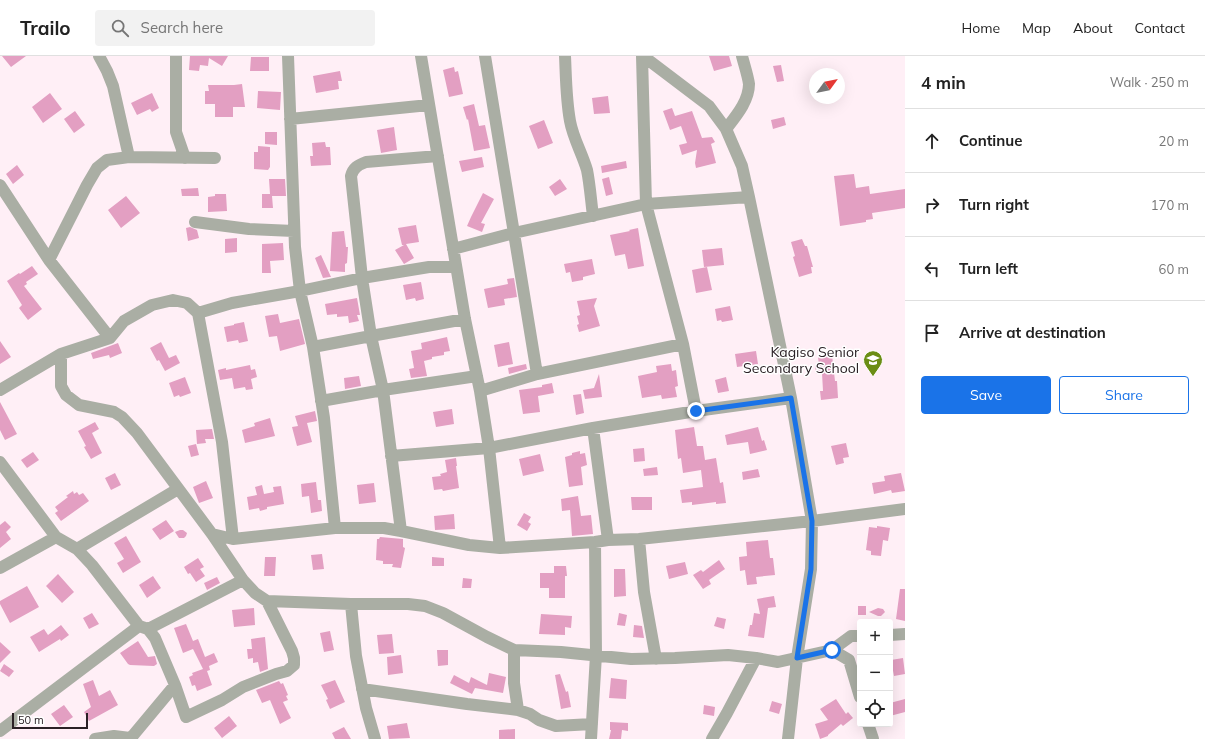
<!DOCTYPE html>
<html lang="en">
<head>
<meta charset="utf-8">
<style>
  body { margin:0; font-family:Mulish,sans-serif; background:#f2f2f2; color:#222 }
  .controls { position:absolute; right:12px; bottom:12px; display:grid; overflow:hidden; border-radius:4px; box-shadow:0 4px 16px #0002 }
  .controls button { width:36px; height:36px; display:grid; place-items:center; padding:0; border:0; border-bottom:1px solid #e0e0e0; background:#fff; color:#222; font:20px sans-serif }
  .compass { position:absolute; left:809px; top:12px; width:36px; height:36px; border-radius:50%; background:#fff; box-shadow:0 4px 16px #0002; rotate:57deg }
  .scale { position:absolute; left:12px; bottom:10px; width:76px; box-sizing:border-box; padding-left:4px; border:2px solid #2a2025; border-top:0; font-size:11px; line-height:14px; white-space:nowrap; color:#2a2025; -webkit-text-stroke:3px #fff; paint-order:stroke }
  .stop { position:absolute; width:12px; height:12px; margin:-9px; border:3px solid #1a73e8; border-radius:50%; background:#fff }
  .stop.end { background:#1a73e8; border-color:#fff; box-shadow:0 1px 4px #0008 }
  .list { margin:0; padding:0; list-style:none }
  h2 { display:flex; justify-content:space-between; align-items:center; height:52px; margin:0; padding:0 16px; font-size:17px }
  h2 small { font-size:13px; font-weight:400; color:#767676 }
  .list li { display:grid; grid-template-columns:26px 1fr auto; gap:12px; align-items:center; box-sizing:border-box; height:64px; padding:0 16px; border-top:1px solid #e0e0e0 }
  .list b { display:block; font-size:15px; white-space:nowrap }
  .list em { font-size:13px; font-style:normal; color:#767676 }
  .actions { display:flex; gap:8px; padding:12px 16px }
  .actions a { flex:1; padding:9px 0; border:1px solid #1a73e8; border-radius:4px; text-align:center; font-size:14px; color:#1a73e8 }
  .actions .main { background:#1a73e8; color:#fff }
  .icon { flex:none; width:22px; height:22px; fill:none; stroke:currentColor; stroke-width:2; stroke-linecap:round; stroke-linejoin:round }
  .map { position:relative; flex:none; width:905px; height:683px; overflow:hidden }
  header { display:flex; align-items:center; gap:24px; box-sizing:border-box; height:56px; padding:0 20px; background:#fff; border-bottom:1px solid #e0e0e0 }
  header strong { font-size:19px }
  nav { display:flex; gap:22px; margin-inline-start:auto; font-size:14px }
  .search { width:280px; height:36px; background:#f2f2f2; display:flex; align-items:center; gap:10px; box-sizing:border-box; padding:0 14px; border-radius:4px; color:#767676; font-size:15px }
  main { display:flex }
  aside { flex:1; background:#fff }
  .map>svg:first-child { display:block }
</style>
</head>
<body>
<header>
<strong>Trailo</strong>
<div class="search"><svg class="icon" aria-label="search" viewBox="0 0 24 24"><circle cx="10" cy="10" r="6"/><path d="M15 15l6 6"/></svg>Search here</div>
<nav><a>Home</a><a>Map</a><a>About</a><a>Contact</a></nav>
</header>
<main>
<div class="map">
<svg width="905" height="683" viewBox="0 0 905 683">
  <rect width="100%" height="100%" fill="#ffeff6"/>
  <path fill="#e39fc2" d="M2 0H26L11 11Z
    M190 0H228L222 10 209 2 208 10 200 9 199 15 189 14Z
    M709 0H729L732 10 714 15Z
    M251 1H269V15H250Z
    M781 9 784 25 777 26 773 10Z
    M454 11 455 16 458 15 463 38 449 41 443 14Z
    M340 15 342 25H338L339 33 316 37 313 20Z
    M242 28 245 51H233V61H215V48H205V35H209L208 29H234Z
    M258 35 281 36 280 54 257 52Z
    M50 37 62 53 43 67 32 51Z
    M152 37 159 52 152 56 150 53 137 59 131 47Z
    M608 40 610 57 594 58 592 42Z
    M474 48 479 70 485 69 490 92 474 95 468 63 467 64 463 51Z
    M672 52 675 60 692 55 702 82 712 81 715 86 711 88 716 107 696 112 695 107 697 94 682 99 679 89 687 87 681 70 670 74 663 55Z
    M75 55 85 69 74 77 64 63Z
    M784 61 786 69 773 73 771 64Z
    M544 64 553 87 538 93 529 70Z
    M394 71 397 94 381 97 377 74Z
    M265 76H277V89L265 88Z
    M325 86 326 91H330L331 109 311 110 310 100H313L312 87Z
    M258 90 270 91V111L268 114 254 113V96H258Z
    M482 101 484 111 462 116 459 105Z
    M626 105 627 112 602 117 601 110Z
    M17 109 24 119 13 128 6 118Z
    M854 118 856 132 869 130 870 138 905 133V152L872 157 873 163 866 164V166L840 170 834 120Z
    M609 121 613 138 606 140 602 123Z
    M269 123H285L286 140H272L273 152H262V138H270Z
    M560 123 567 133 555 140 549 131Z
    M198 132 199 140H182L181 133Z
    M483 137 494 143 481 167 485 168 482 176 467 170 471 161Z
    M215 138H226L227 155 208 156V141L215 140Z
    M126 140 140 157 121 172 108 154Z
    M416 169 419 186 406 188 414 202 404 208 395 194 404 189H402L398 172Z
    M190 171 197 174 199 182 188 185 186 172Z
    M638 172 644 210 628 213 625 198 615 200 610 179 630 175 629 174Z
    M344 175 346 191H348L347 207 345 208V216L330 215 332 176Z
    M237 182V196L225 197V183Z
    M802 183 805 190H807L813 211H811L812 217 799 221 793 201 795 200 791 186Z
    M283 187 284 204 270 205 271 217H262V188Z
    M722 192 724 209 704 211 702 194Z
    M321 199 331 221H330L323 222 315 202Z
    M592 203 595 218 583 221V224L572 226 570 216 566 217 564 208Z
    M32 210 38 218 26 226 27 228 24 230 42 253 28 264 19 252 22 249 7 225 19 217 20 218Z
    M707 211 712 234 696 237 692 214Z
    M514 222 517 241 504 243 505 249 488 252 484 233 508 228 507 223Z
    M421 226 424 243 416 245 415 242 406 244 403 229Z
    M357 242 360 259H357L359 265 349 267 348 260 337 261V258L327 259 325 248Z
    M597 242 594 250 600 270 579 276 577 269 579 268 577 260 580 259 577 245Z
    M730 250 733 264 722 266 721 264 717 265 715 253Z
    M278 258 280 267 299 263 305 288 280 295 277 280 269 281 265 260Z
    M244 266 248 285 239 287 238 284 227 286 224 271 234 269V268Z
    M447 281 450 295 444 296V299L432 301V303L424 305 427 320 411 322 409 313 414 312 411 295 422 293 421 287Z
    M0 285 11 301 0 308Z
    M161 286 169 302 176 299 180 307 165 315 159 304 157 305 150 292Z
    M509 286 513 308 498 311 494 289Z
    M118 287 122 297 110 302 109 299 93 303 91 297Z
    M756 295 758 308 737 311 735 298Z
    M832 299 835 325H837L838 342 821 344 820 335H823L822 317 816 318 815 309H819L818 301Z
    M526 308 527 313 509 318 508 312Z
    M671 308 672 315 676 314 678 330 675 331 677 341 662 343 661 339 642 342 638 320 657 316 656 310Z
    M250 309 251 314 255 313 257 321 251 323 253 333 246 334 245 331 234 333 232 322 220 324 218 314 226 312V314Z
    M599 318 602 341 585 343 583 334 594 332Z
    M359 320 361 330 345 333 344 322Z
    M185 321 191 337 180 341 179 339 174 341 169 327Z
    M726 321 729 335 718 337 715 324Z
    M552 327 554 337 538 340 540 356 523 358 519 334 542 331V329Z
    M581 338 584 357 576 359 573 339Z
    M0 346 17 378 5 384 0 374Z
    M452 353 454 368 436 371 433 356Z
    M315 355 317 365 307 367 312 386 297 390 292 371 298 370 295 360Z
    M270 362 275 380 245 387 242 374 255 370 254 367Z
    M95 366 99 373 92 377 102 397 91 403 84 391 86 390 78 375Z
    M694 371 697 390H703L705 404 716 402 720 427 723 426 726 447 716 448V446L692 449V446L682 447 680 434 703 431 701 414 683 417 681 402 678 403 675 374Z
    M758 371 762 385 764 384 767 394 750 398 748 386 727 389 725 379Z
    M212 373 214 383H205L206 387 197 388 196 374Z
    M846 387 849 401 843 402 844 407 836 409 831 390Z
    M196 388 199 399 191 401 188 390Z
    M644 392 645 405 634 406 633 393Z
    M580 395V398L585 397 587 409 581 411 583 429 569 431 565 401 572 399V397Z
    M33 396 39 404 27 412 21 404Z
    M540 398 544 415 523 420 519 403Z
    M456 402 457 410H456L459 432 443 435 442 433 434 434 432 421 441 420 440 418 447 416 445 404Z
    M657 411 658 419 644 420 643 413Z
    M758 413 760 421 743 424 742 416Z
    M115 417 121 429 111 434 105 422Z
    M901 417 905 435 892 437 891 434 874 438 872 427 885 425 884 420Z
    M206 425 213 442 199 447 193 431Z
    M316 426 318 444H321L322 455 311 457 309 440 302 441 301 428Z
    M374 427 376 446 359 448 357 429Z
    M262 429 264 438 274 436 273 431 281 430 284 448 267 451V453L260 455 259 452 249 454 247 441 257 439 255 431Z
    M73 435 74 438 77 436 79 439 83 437 89 445 61 465 55 457 58 455 55 451 68 441 66 440Z
    M578 440 581 460 591 459 593 478 572 480 570 454 562 455 561 443Z
    M631 441H652V454H632Z
    M524 457 531 461 528 466 531 468 527 475 517 469Z
    M454 458 455 473 435 474 434 460Z
    M166 464 174 475 160 484 152 473Z
    M5 465 11 471 6 476 11 483 0 492V469Z
    M877 470 890 472 888 485 883 484 881 500 871 499V495L866 494 869 471 877 472Z
    M180 474H183L187 477 186 480 184 482H179L175 476Z
    M126 480 141 506 123 517 117 507 124 503 114 487Z
    M380 481 403 483V491L405 492 401 512 392 511 393 508H383V505L376 504 377 483H379Z
    M768 484 770 502H773L775 519 756 521 757 528 747 529 745 514 740 515 739 501 747 500 746 486Z
    M322 498 324 513 313 514 311 499Z
    M265 501H276L275 520H264Z
    M432 501 444 502V510H432Z
    M198 502 204 511 200 513 205 520 196 526 190 517 188 518 184 511Z
    M719 504 725 513 709 524 711 528 703 533 693 519 701 514 703 516Z
    M685 506 688 518 669 523 666 510Z
    M554 510H566L567 520H565V542H549V532H540V517H554Z
    M614 513H625L626 540 614 541Z
    M58 518 74 536 62 547 46 530Z
    M153 520 161 532 147 542 139 529Z
    M217 521 220 527 207 534 204 527Z
    M463 522 472 523 471 532H462Z
    M27 530 39 551 10 567 0 548V545Z
    M900 533H905V565L896 563Z
    M774 540 776 551 768 552 764 582 748 580 750 569H752L754 557 760 558 757 543Z
    M858 550H866V559H858Z
    M254 552 255 569 234 571 232 554Z
    M878 552 883 553 885 556 881 560H878L869 556Z
    M92 557 99 568 89 573 83 562Z
    M619 557 627 559 625 570 617 569Z
    M541 558 572 560 571 572 565 571V579L539 578Z
    M717 561 726 563 724 573 714 570Z
    M186 568 193 585 198 583 205 601 214 597 218 606 209 610 210 614 207 615 212 629 197 635 195 629 192 630 189 621 193 619 192 617 203 613 193 593 183 597 174 572Z
    M61 569 69 579 61 585 60 583 39 596 30 581 44 573 48 579Z
    M634 569 642 570 644 582 633 581Z
    M330 575 334 594 324 596 320 577Z
    M392 578 394 597 379 598 377 579Z
    M265 581 268 613 260 616 258 606 253 607V602L248 603 247 593H252L251 583Z
    M138 585 148 601 155 600 157 608 154 610 130 609 128 608 120 597Z
    M0 586 11 596 0 607Z
    M437 594H448V609L438 610Z
    M401 599 403 617 388 619 387 601Z
    M903 602 905 618 894 620 891 604Z
    M4 608 14 615 9 621 0 615Z
    M489 617 506 621 503 637 475 632 472 638 450 627 454 619 469 627 471 621 487 629Z
    M560 618 566 636 568 635 571 651 561 653 555 619Z
    M611 622 627 624 626 643 609 642Z
    M93 624 99 640 110 634 118 649 89 665 84 656 91 651 83 628Z
    M335 624 345 646 330 653 326 644 328 643 321 629Z
    M279 625 281 628 283 627 288 639 286 640 288 644 283 646 291 662 280 668 270 644 262 647 256 634Z
    M836 643 846 658 848 656 853 662 843 670 841 668 828 679V680L820 683 815 668 828 664 820 653Z
    M905 643V656L890 660V647Z
    M772 645 782 648 779 658 769 655Z
    M64 649 73 661 60 670 51 658Z
    M704 649 715 651 714 660 703 658Z
    M229 660 237 670 222 682 214 672Z
    M610 666 628 667V675L622 674 621 683H609L611 674H610Z
    M407 667 410 682 389 683 387 670Z
    M344 671 351 683H335L332 677Z
    M515 673V683H499V674Z"/>
  <g fill="none" stroke-linecap="round" stroke-linejoin="round">
    <path stroke="#aaaea4" stroke-width="12" d="M99 0 107 15 113 30 129 101
      M176 0V76L185 102
      M421 0 465 263 480 335 489 392 500 492
      M485 0 537 318
      M565 0C566 21 566 43 570 65 573 82 582 97 587 114 590 129 591 145 593 160
      M642 0 646 148 683 288 696 355
      M643 0 709 50 726 73 742 110 749 141 791 342 812 465 811 513 797 602 788 683
      M290 63 429 49
      M726 73C736 60 749 45 749 28 748 20 744 8 742 0
      M438 100 366 106C358 109 353 112 351 120L362 222 371 280 313 291 300 235 362 222 429 211H456
      M0 129 49 204 110 282
      M195 166 249 173 294 175
      M453 193 514 177 646 148 749 141
      M49 204 87 129 97 112 107 104 129 101 215 102
      M198 257 222 386 233 483
      M313 291 324 362 335 472
      M61 298V330L66 339 79 349 114 356 122 361 137 377 212 478 243 524 255 537 267 545 351 548H408L425 550 443 557 487 581 514 594 561 596 631 603 675 602 728 599 756 602 778 606 832 594
      M0 334 61 298 110 282 124 265 152 249 173 244 187 247 198 257 232 247 300 235 295 191 288 0
      M480 335 537 318 683 288
      M321 345 383 334 477 320
      M593 372 608 484
      M391 400 489 392 593 372 696 355 791 342
      M0 406 56 481 77 493 92 509 139 570 148 573 243 524
      M401 475 383 334 371 280 465 263
      M212 478 233 483 335 472H384L401 475 469 489 500 492 595 486 608 484 639 483 812 465 905 453
      M639 483 644 536 656 603
      M77 493 178 433
      M0 512 56 481
      M351 548 356 600 366 652 375 683
      M890 579 905 578
      M860 580H851L832 594 849 604 860 641
      M514 594V627L518 654
      M175 629 186 661 222 644 243 631 276 618 287 615 294 609V602L292 595 267 545
      M362 633 467 648 518 654 530 658 539 664 556 670 592 668
      M868 668 873 683
      M0 675 139 570
      M95 683 114 680 130 682
      M130 683 175 629 155 582 148 573
      M591 683 596 599 595 486
      M712 683 727 657 756 602"/>
  </g>
  <g fill="none" stroke-linecap="round" stroke-linejoin="round">
    <path stroke="#1a73e8" stroke-width="5" d="M696 355 791 342 812 465 811 513 797 602 832 594"/>
  </g>
  <defs>
    <g id="school-pin" transform="scale(1)"><path d="M0 17L-7.5 6A9.5 9.5 0 1 1 7.5 6Z" fill="#6b8d14" stroke="#fff"/><path d="M0-5L7-2L0 1L-7-2ZM-4 1L0 2.5L4 1V4Q0 6-4 4Z" fill="#fff"/></g>
  </defs>
  <g fill-rule="evenodd">
    <use href="#school-pin" x="873" y="304"/>
  </g>
  <g text-anchor="middle" stroke-width="3" stroke-linejoin="round" paint-order="stroke">
    <g font-size="14" fill="#2a2025" stroke="#fff" text-anchor="end">
      <text x="859" y="301">Kagiso Senior<tspan x="859" dy="16">Secondary School</tspan></text>
    </g>
  </g>
</svg>
<div class="controls">
<button>+</button>
<button>−</button>
<button><svg class="icon" aria-label="locate" viewBox="0 0 24 24"><circle cx="12" cy="12" r="6"/><path d="M12 2v4M12 18v4M2 12h4M18 12h4"/></svg></button>
</div>
<svg class="compass" viewBox="-18 -18 36 36"><path d="M0-13l5 13h-10z" fill="#e53935"/><path d="M0 13l5-13h-10z" fill="#767676"/></svg>
<div class="scale">50 m</div>
<div class="stop" style="left:832px;top:594px"></div>
<div class="stop end" style="left:696px;top:355px"></div>
</div>
<aside>
<h2>4 min<small>Walk · 250 m</small></h2>
<ul class="list">
<li><svg class="icon" aria-label="ahead" viewBox="0 0 24 24"><path d="M12 20V5M6 11l6-6 6 6"/></svg><div><b>Continue</b></div><em>20 m</em></li>
<li><svg class="icon" aria-label="right" viewBox="0 0 24 24"><path d="M7 20v-9h11M14 6l5 5-5 5"/></svg><div><b>Turn right</b></div><em>170 m</em></li>
<li><svg class="icon" aria-label="left" viewBox="0 0 24 24"><path d="M17 20v-9H6M10 6l-5 5 5 5"/></svg><div><b>Turn left</b></div><em>60 m</em></li>
<li><svg class="icon" aria-label="arrive" viewBox="0 0 24 24"><path d="M6 21V4h12l-3 4 3 4H6"/></svg><div><b>Arrive at destination</b></div></li>
</ul>
<div class="actions"><a class="main">Save</a><a>Share</a></div>
</aside>
</main>
</body>
</html>
